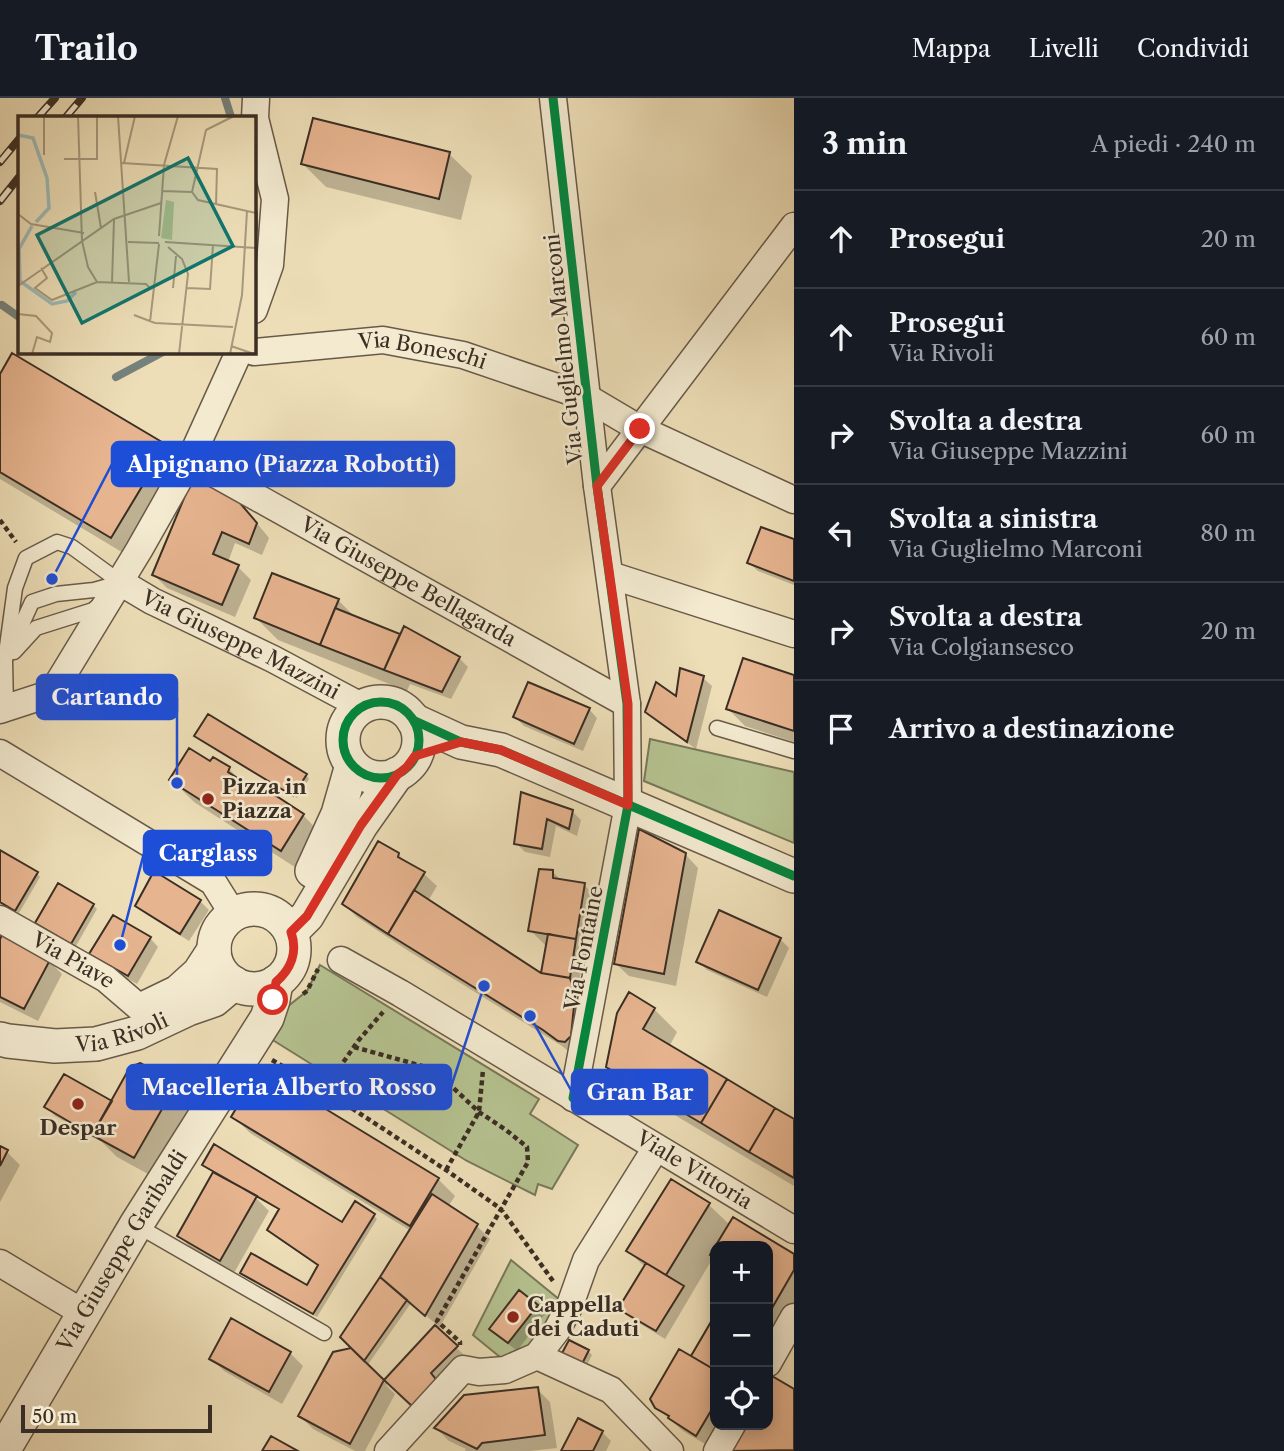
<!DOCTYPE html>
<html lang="it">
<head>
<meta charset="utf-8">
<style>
  body { margin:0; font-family:"Libre Caslon Text",serif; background:#242831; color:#f1f3f6 }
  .controls { position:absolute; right:21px; bottom:21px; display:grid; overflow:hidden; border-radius:14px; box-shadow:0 4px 18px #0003 }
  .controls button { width:63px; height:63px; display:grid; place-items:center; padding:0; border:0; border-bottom:2px solid #363941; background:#171b24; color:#f1f3f6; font:35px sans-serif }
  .scale { position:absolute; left:21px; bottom:18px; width:191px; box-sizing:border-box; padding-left:7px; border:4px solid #3b2e24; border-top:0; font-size:19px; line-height:24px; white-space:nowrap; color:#3b2e24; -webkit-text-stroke:5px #f3ead0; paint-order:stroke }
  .stop { position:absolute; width:21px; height:21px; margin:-16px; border:5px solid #d93025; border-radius:50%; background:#fff }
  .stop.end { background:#d93025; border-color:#fff; box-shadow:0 2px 7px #0008 }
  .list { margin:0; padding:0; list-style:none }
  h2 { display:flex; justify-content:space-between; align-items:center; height:91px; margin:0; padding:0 28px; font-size:30px }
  h2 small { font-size:23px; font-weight:400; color:#9ea1a6 }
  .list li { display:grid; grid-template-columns:46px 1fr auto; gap:21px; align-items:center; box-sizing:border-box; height:98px; padding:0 28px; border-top:2px solid #363941 }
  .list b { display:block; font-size:26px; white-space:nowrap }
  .list p { margin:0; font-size:23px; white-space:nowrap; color:#9ea1a6 }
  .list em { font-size:23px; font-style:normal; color:#9ea1a6 }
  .icon { flex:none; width:38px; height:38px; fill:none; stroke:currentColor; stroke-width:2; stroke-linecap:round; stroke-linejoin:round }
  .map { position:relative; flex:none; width:794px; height:1353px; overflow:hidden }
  header { display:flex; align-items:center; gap:42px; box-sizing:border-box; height:98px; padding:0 35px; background:#171b24; border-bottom:2px solid #363941 }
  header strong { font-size:33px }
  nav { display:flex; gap:38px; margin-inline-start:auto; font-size:24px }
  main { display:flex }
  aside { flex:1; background:#171b24 }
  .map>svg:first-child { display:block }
</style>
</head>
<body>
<header>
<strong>Trailo</strong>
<nav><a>Mappa</a><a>Livelli</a><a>Condividi</a></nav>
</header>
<main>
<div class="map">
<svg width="794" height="1353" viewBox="0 0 794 1353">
  <rect width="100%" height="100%" fill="#eddeb7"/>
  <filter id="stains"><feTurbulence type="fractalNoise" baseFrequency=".00286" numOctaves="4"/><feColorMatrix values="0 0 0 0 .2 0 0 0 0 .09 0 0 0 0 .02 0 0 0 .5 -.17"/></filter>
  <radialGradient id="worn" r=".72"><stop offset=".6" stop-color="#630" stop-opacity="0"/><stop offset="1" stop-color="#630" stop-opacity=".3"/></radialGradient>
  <path fill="#b5c290" stroke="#78785a" stroke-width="2" d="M650 641 794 674V745L644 683Z
    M320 867 539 1001 530 1016 578 1047 552 1091 538 1086 535 1097 467 1063 271 941 287 909 307 893Z
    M511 1162 560 1202 541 1239 506 1264 473 1237Z"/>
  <path fill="#0003" fill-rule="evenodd" d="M449 56 472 78 461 122 326 89 303 66Z
    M0 279 166 349 188 372 135 462 0 381Z
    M247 413 269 440 262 457 235 445 228 464 238 469 251 482 235 519 167 490 154 477Z
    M794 443V487L758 473 749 465Z
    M338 502 357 521 401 539 459 560 468 569 451 601 410 586 407 593 278 542 256 520Z
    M794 579V644L745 628 728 611Z
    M703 580 712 588 696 651 656 622 647 613 677 601Z
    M589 611 597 620 583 653 524 628 515 619Z
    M200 642 306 677 309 681 297 700Z
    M210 665 229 671 246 688 303 717 325 740 304 775 194 704 171 681Z
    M523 696 572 713 581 722 577 738 556 728 550 759 525 754 516 745Z
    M0 754 37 775 40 779 19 815 0 804Z
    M398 756 409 768 424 776 437 788 428 803 541 877 547 849 530 832 553 774 562 783 584 787 607 809 598 862 583 860 578 890 586 898 577 960 562 948 407 852 357 819 344 806Z
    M685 756 698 770 676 888 629 878 615 865Z
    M200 803 209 812 189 843 146 816 137 808Z
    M93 807 97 811 76 848 41 828Z
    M150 840 158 849 137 886 100 864 91 856Z
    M780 841 789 850 767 899 707 872 698 863Z
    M0 845 49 863 62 876 38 923 0 904Z
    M629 897 654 911 677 934 669 949 794 1023V1088L631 991 608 968Z
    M260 973 438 1081 455 1098 448 1109 477 1128 490 1141 438 1232 465 1258 438 1284 388 1285 386 1287 395 1296 365 1353H355L313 1331 300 1318 354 1251 411 1133 250 1035 233 1018ZM411 1205 437 1227 384 1285 367 1268Z
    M176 987 198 1010 157 1081 117 1059 102 1044 55 1018 47 1009 112 1006Z
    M0 1050 7 1054 20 1067 0 1104Z
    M204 1067 342 1126 373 1117 377 1121 317 1219 246 1178 242 1174 308 1190 320 1167 280 1112 255 1099 269 1113 234 1175 192 1151 179 1138 215 1075Z
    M671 1084 709 1107 730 1127 794 1158V1233L768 1278V1148H715V1160L714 1158 665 1241 629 1219 620 1211 645 1169 628 1153Z
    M537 1208 545 1216 517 1253 491 1231Z
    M715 1221V1327H724L710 1349 683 1333 656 1309 691 1260Z
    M232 1223 290 1255 303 1268 282 1306 224 1273 211 1260Z
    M588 1253 592 1257 586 1269 567 1260Z
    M773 1281 794 1293V1353H732L747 1327H768V1290Z
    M537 1291 550 1304 557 1350 530 1353H465L466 1351 449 1343 436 1330Z
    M602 1334 611 1343 606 1353H563Z"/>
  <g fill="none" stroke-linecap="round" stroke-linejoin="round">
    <path stroke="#76827d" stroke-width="8" d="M225 0 231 19
      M254 115V131
      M2 207 19 219
      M116 279 163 254"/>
  </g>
  <path fill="#e6b48f" stroke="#3b2e24" stroke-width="2" d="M313 20 450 54 439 101 301 66Z
    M12 255 167 347 111 440 0 374V276Z
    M192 381 234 398 257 425 249 446 222 434 213 456 239 467 222 507 152 477Z
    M761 429 794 441V483L747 465Z
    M272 475 339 501 320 547 254 520Z
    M335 510 400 536 384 572 320 547Z
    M404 528 460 559 442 594 384 572Z
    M743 560 794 577V633L726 611Z
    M680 570 704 578 687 644 645 614 656 584 676 598Z
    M528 584 590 610 574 646 513 619Z
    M208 616 307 676 293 698 194 638Z
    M189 650 210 663 213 659 230 669 228 674 264 697 267 692 304 716 281 753 169 682Z
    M521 694 573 712 569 731 547 721 542 751 514 746Z
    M639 731 686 755 664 876 614 866Z
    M378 743 399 755 398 759 425 774 388 836 342 806Z
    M0 752 38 774 15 813 0 804Z
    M539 771 553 772V780L585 785 576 841 528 833Z
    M154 773 201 802 180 836 135 808Z
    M58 785 94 806 71 846 35 825Z
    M414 792 541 875 570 880 575 898 571 938 565 944 558 943 543 932 388 836Z
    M719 812 781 840 758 892 696 864Z
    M113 817 151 839 128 878 89 856Z
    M548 836 576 841 570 880 541 875Z
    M2 837 50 862 24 911 0 899V841Z
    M629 894 655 910 643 931 727 981 701 1025 606 969 617 915Z
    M140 965 177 985 134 1060 92 1037 130 969Z
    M260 971 439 1080 410 1128 231 1019Z
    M64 976 112 1003 92 1037 44 1009Z
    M727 981 775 1010 749 1054 701 1025Z
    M775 1010 794 1021V1080L749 1054Z
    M214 1046 342 1124 355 1103 375 1116 313 1216 240 1175 251 1155 307 1187 318 1167 267 1132 279 1111 202 1067Z
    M0 1048 8 1052 0 1068Z
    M213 1074 257 1098 220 1163 177 1138Z
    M671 1081 710 1105 666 1177 626 1153Z
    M432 1096 478 1126 425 1218 380 1179Z
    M733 1119 794 1156V1172L768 1217V1148H715V1160L710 1157Z
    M646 1165 684 1188 656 1233 618 1211Z
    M380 1179 407 1202 364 1263 340 1239Z
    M519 1192 538 1207 508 1245 489 1231Z
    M715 1217V1272L691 1258Z
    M231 1220 291 1254 269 1294 209 1261Z
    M435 1227 458 1248 431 1275 438 1284 414 1310 384 1282Z
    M569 1242 589 1252 582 1266 561 1257Z
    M351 1250 384 1282 350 1346 298 1318 333 1254Z
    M679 1251 715 1272V1306L696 1338 668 1320 669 1318 655 1310 650 1301Z
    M772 1278 794 1291V1352L730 1353 745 1327H768V1286Z
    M538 1289 545 1337 482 1345 477 1351 434 1330 464 1297Z
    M578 1320 603 1333 593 1353H561Z
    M271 1338 298 1353H262Z"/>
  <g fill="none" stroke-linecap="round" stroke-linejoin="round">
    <g stroke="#685a49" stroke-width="17">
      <path id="service" d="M12 548 32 504 56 496 94 492 119 485
        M14 554 36 530 93 512 100 506
        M6 610 5 563 15 490 26 460 57 444 72 449 120 484
        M717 630 794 653
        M136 1127 324 1235"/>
    </g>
    <g stroke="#685a49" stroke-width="29">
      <g id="minor">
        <path d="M553 0 597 388 627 606 628 707 573 1000"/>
        <path d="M254 212 270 167 275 101 255 20 256 0"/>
        <path id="s1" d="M254 254 383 242 463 257 586 299 640 331 794 402"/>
        <path id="s2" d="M190 362 627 606"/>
        <path d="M597 388 794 128"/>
        <path d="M610 477 794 536"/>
        <path id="s3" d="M120 484 152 503 273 561 361 608"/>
        <path d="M0 612 52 595 139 452 190 362 239 254"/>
        <path d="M0 655 213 784 233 816"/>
        <path id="s4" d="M0 821 106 881 141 911"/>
        <path id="s5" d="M341 862 400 895 794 1132"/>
        <path d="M0 1165 85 1216"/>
        <path d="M537 1258 611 1292 670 1353"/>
        <path d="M768 1265 794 1219"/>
        <path d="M388 1353 463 1271 479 1274 505 1272 537 1258 557 1232 570 1207 586 1162 656 1050"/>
        <path d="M717 1353 732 1327"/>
      </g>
    </g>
    <g stroke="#685a49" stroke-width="36">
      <g id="tertiary">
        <circle cx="381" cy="642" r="38"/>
        <path d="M413 622 461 644 501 652 794 778"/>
        <path d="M312 773 338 716 352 667"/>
        <circle cx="254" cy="851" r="40"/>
        <path d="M291 834 307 818 361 727 397 676"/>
        <path d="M149 908 178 894 199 875 214 852"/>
        <path id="s6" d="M0 941 8 943 55 948 96 946 137 935 188 911 214 902 234 885"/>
        <path id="s7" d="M3 1353 136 1127 267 920 273 902 276 884"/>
      </g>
    </g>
    <path stroke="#3b2e24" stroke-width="4.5" stroke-dasharray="5 3.5" stroke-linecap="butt" d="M0 422 16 444
      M303 896 307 893 318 871
      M354 949 433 971 479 1014 506 1032 527 1049 528 1064 437 1223 460 1244V1247
      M272 962 324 992 446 1072 501 1111 553 1183
      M324 992 358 943 383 914
      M446 1072 479 1014 483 972"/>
    <use href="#service" stroke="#f3ead0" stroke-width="14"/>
    <use href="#minor" stroke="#f3ead0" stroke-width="26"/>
    <use href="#tertiary" stroke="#f3ead0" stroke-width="33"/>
    <g stroke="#3b2e24" stroke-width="8">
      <path id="rail" d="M38 19 55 0
        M66 19 82 0
        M0 64 19 41
        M0 103 19 79"/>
    </g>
    <use href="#rail" stroke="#f3ead0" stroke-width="5" stroke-dasharray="16" stroke-linecap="butt"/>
    <g stroke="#f3ead0" stroke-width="13">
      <path id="cycleway" d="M553 0 597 388 627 606 628 707 573 1000
        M343 642a38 38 0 1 1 76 0a38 38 0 1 1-76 0Z
        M413 622 461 644 501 652 794 778"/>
    </g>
    <use href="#cycleway" stroke="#00873e" stroke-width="9"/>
  </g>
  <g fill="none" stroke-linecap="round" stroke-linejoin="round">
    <path stroke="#d93025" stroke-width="9" d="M273 902 276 884C291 871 298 854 291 834L307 818 361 727 397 677 407 669 415 658 461 644 501 652 628 707V606L597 388 640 331"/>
  </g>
  <g fill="#8f2418" stroke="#f3ead0" stroke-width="2.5">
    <circle cx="208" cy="701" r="7"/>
    <circle cx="78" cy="1006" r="7"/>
    <circle cx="513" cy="1219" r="7"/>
  </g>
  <g text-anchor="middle" stroke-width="5" stroke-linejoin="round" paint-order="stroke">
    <g font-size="21" fill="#3b2e24" stroke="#f3ead0">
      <text transform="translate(564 251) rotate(-96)" y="7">Via Guglielmo Marconi</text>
      <text dy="7" stroke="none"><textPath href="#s1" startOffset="170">Via Boneschi</textPath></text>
      <text dy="7" stroke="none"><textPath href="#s2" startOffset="250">Via Giuseppe Bellagarda</textPath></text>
      <text dy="7" stroke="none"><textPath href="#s3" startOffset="136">Via Giuseppe Mazzini</textPath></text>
      <text transform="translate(584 850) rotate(-79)" y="7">Via Fontaine</text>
      <text dy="7" stroke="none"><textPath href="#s4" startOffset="84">Via Piave</textPath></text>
      <text dy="7" stroke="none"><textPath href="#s6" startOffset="124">Via Rivoli</textPath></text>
      <text dy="7" stroke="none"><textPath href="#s5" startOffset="411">Viale Vittoria</textPath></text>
      <text dy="7" stroke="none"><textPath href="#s7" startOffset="233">Via Giuseppe Garibaldi</textPath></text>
    </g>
    <g font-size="21" font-weight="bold" fill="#3b2e24" stroke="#f3ead0" text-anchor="start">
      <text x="222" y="696">Pizza in<tspan x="222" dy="24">Piazza</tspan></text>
      <text x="78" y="1037" text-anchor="middle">Despar</text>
      <text x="527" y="1214">Cappella<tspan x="527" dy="24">dei Caduti</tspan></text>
    </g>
  </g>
  <g transform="translate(18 18)">
    <rect width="238" height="238" fill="#eddeb7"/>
    <path d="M148 84 156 86 154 124 143 122Z" fill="#b5c290"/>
    <path fill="none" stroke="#9dbab8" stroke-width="3.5" d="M0 19 15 22 29 62 31 92 18 106M14 110 1 133 2 165 34 188 49 185 58 176"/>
    <path fill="none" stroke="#a6987c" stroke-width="2" d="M26 0V39M60 0 64 125 70 151 79 166M100 0 111 166M188 14 216 0M46 43H79V0M104 47 199 53 198 89M106 47 117 0M144 75 174 76 180 84 238 97M77 76 83 112M174 76 188 14M0 98 13 108 66 117M141 120 146 49 160 0M110 126 141 127M147 126 238 132M150 131 164 143 170 158 161 238M23 152 29 162 17 172 34 184 79 166 128 168 132 172M94 166 96 104M0 170 96 103 143 87M155 172 158 140M169 172 192 173 195 129M0 198 18 200 34 217 32 226 19 221 14 238M116 199 137 207 215 211M132 206 141 128M213 230 236 238M212 238 224 179 229 95"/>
    <path fill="#0f766e" fill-opacity="0.15" stroke="#0f766e" stroke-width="3.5" d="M170 42 215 130 64 207 19 119Z"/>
    <rect width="238" height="238" fill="none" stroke="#3b2e24" stroke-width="3.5"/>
  </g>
  <path fill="none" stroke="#1d4ed8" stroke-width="2.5" d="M52 481L112 366M177 685L177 599M120 847L144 755M484 888L451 989M530 918L572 994"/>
  <g fill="#1d4ed8" stroke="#f3ead0" stroke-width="2.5">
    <circle cx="52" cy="481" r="7"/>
    <circle cx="177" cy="685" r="7"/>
    <circle cx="120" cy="847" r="7"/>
    <circle cx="484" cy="888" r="7"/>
    <circle cx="530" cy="918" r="7"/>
  </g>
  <g fill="#1d4ed8" stroke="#1d4ed8" stroke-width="2.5">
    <rect x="112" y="344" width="342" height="44" rx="7"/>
    <rect x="37" y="577" width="140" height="44" rx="7"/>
    <rect x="144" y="733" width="127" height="44" rx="7"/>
    <rect x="127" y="967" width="324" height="44" rx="7"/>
    <rect x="572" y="972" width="135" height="44" rx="7"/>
  </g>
  <g font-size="23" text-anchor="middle" font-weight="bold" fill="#fff">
    <text x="283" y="374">Alpignano (Piazza Robotti)</text>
    <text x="107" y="607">Cartando</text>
    <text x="208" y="763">Carglass</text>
    <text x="289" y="997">Macelleria Alberto Rosso</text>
    <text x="640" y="1002">Gran Bar</text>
  </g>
  <rect width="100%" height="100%" filter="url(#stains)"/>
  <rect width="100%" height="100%" fill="url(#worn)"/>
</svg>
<div class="controls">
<button>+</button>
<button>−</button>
<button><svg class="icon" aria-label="locate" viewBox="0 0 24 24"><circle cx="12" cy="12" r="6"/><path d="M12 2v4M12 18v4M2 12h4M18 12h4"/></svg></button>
</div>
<div class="scale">50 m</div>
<div class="stop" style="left:273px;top:902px"></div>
<div class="stop end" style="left:640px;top:331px"></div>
</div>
<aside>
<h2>3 min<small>A piedi · 240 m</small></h2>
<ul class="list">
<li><svg class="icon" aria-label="ahead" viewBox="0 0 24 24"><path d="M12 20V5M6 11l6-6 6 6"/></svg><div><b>Prosegui</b></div><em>20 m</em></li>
<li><svg class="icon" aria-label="ahead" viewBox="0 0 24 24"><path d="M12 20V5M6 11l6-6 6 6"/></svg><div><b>Prosegui</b><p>Via Rivoli</p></div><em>60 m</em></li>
<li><svg class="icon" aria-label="right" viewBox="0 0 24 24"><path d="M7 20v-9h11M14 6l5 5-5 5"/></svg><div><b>Svolta a destra</b><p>Via Giuseppe Mazzini</p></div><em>60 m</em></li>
<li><svg class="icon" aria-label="left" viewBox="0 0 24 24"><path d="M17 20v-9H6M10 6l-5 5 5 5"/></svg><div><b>Svolta a sinistra</b><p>Via Guglielmo Marconi</p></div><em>80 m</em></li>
<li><svg class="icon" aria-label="right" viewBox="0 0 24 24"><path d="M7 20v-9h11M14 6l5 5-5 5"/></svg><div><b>Svolta a destra</b><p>Via Colgiansesco</p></div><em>20 m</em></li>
<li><svg class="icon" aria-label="arrive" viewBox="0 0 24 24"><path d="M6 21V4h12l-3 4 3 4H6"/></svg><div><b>Arrivo a destinazione</b></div></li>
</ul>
</aside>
</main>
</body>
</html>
